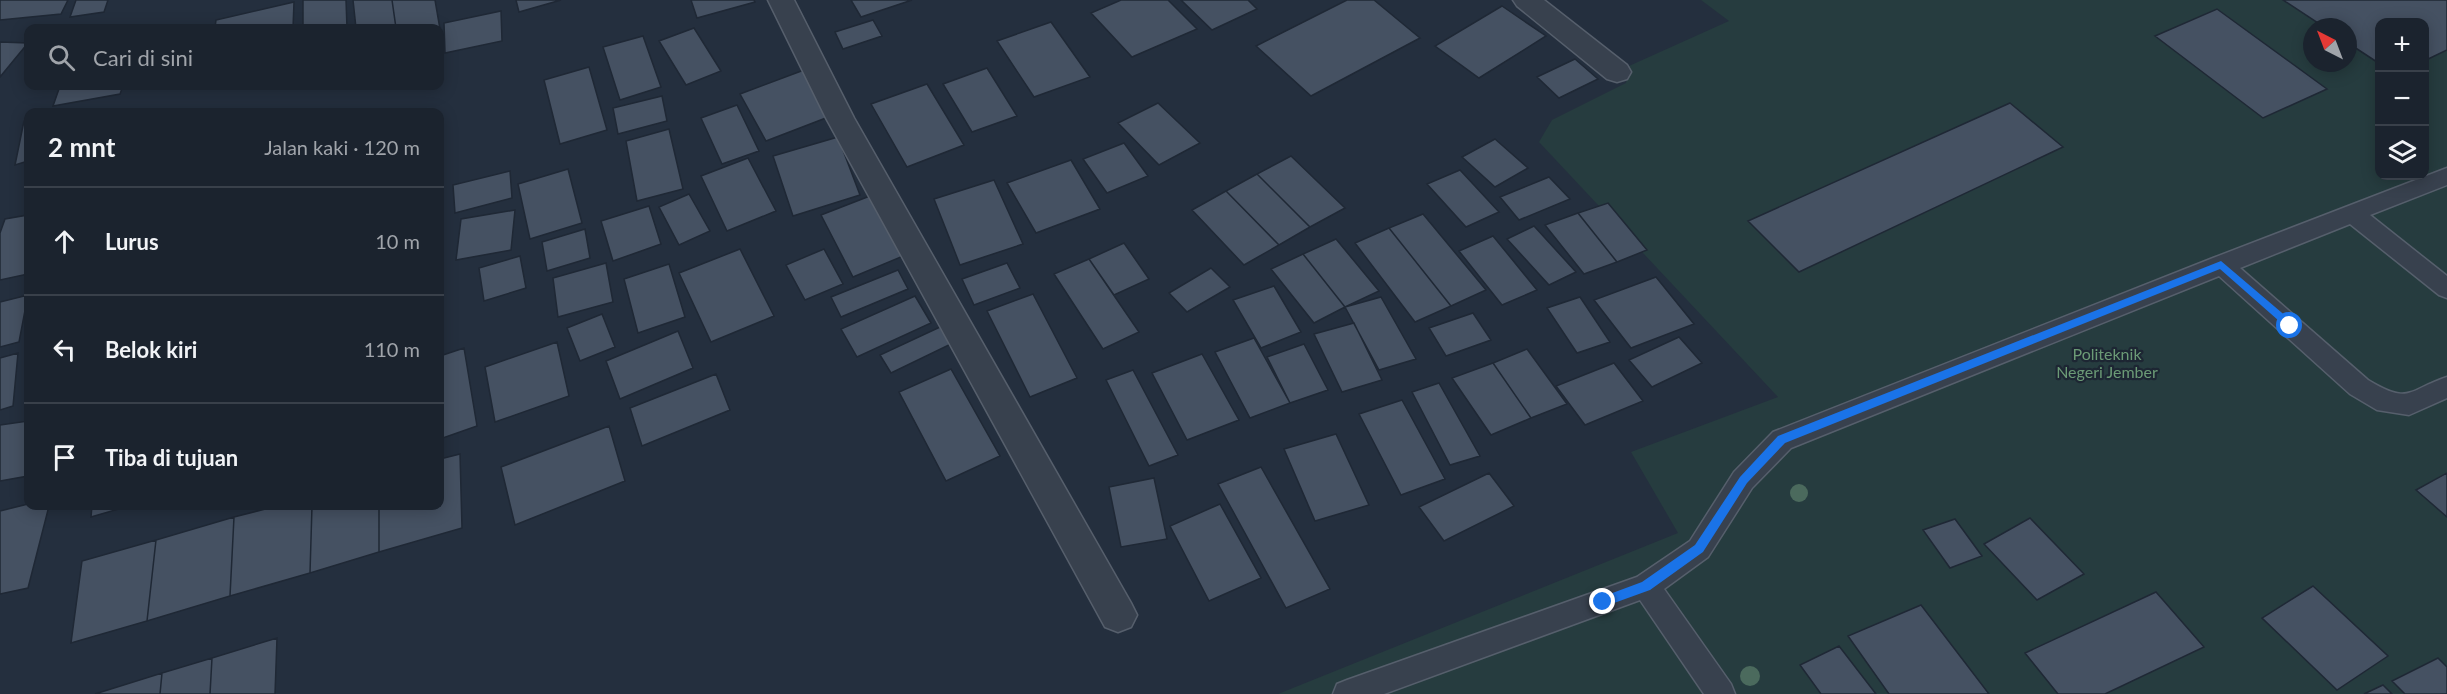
<!DOCTYPE html>
<html lang="id">
<head>
<meta charset="utf-8">
<style>
  body { margin:0; font-family:Lato,sans-serif; background:#242b36; color:#f1f3f6 }
  .controls { position:absolute; right:18px; top:18px; display:grid; overflow:hidden; border-radius:12px; box-shadow:0 3px 15px #0003 }
  .controls button { width:54px; height:54px; display:grid; place-items:center; padding:0; border:0; border-bottom:2px solid #39404a; background:#1b232e; color:#f1f3f6; font:30px sans-serif }
  .compass { position:absolute; left:2303px; top:18px; width:54px; height:54px; border-radius:50%; background:#1b232e; box-shadow:0 3px 15px #0003; rotate:318deg }
  .stop { position:absolute; width:18px; height:18px; margin:-14px; border:4px solid #1a73e8; border-radius:50%; background:#fff }
  .stop.end { background:#1a73e8; border-color:#fff; box-shadow:0 2px 6px #0008 }
  .list { margin:0; padding:0; list-style:none }
  h2 { display:flex; justify-content:space-between; align-items:center; height:78px; margin:0; padding:0 24px; font-size:26px }
  h2 small { font-size:20px; font-weight:400; color:#a0a4aa }
  .list li { display:grid; grid-template-columns:39px 1fr auto; gap:18px; align-items:center; box-sizing:border-box; height:108px; padding:0 24px; border-top:2px solid #39404a }
  .list b { display:block; font-size:22px; white-space:nowrap }
  .list em { font-size:20px; font-style:normal; color:#a0a4aa }
  .icon { flex:none; width:33px; height:33px; fill:none; stroke:currentColor; stroke-width:2; stroke-linecap:round; stroke-linejoin:round }
  .map { position:relative; flex:none; width:2447px; height:694px; overflow:hidden }
  .search { position:absolute; background:#1b232e; box-shadow:0 3px 15px #0003; left:24px; top:24px; width:420px; height:66px; display:flex; align-items:center; gap:15px; box-sizing:border-box; padding:0 21px; border-radius:12px; color:#a0a4aa; font-size:22px }
  .panel { position:absolute; background:#1b232e; box-shadow:0 3px 15px #0003; left:24px; top:108px; width:420px; height:402px; border-radius:12px }
  .map>svg:first-child { display:block }
</style>
</head>
<body>
<div class="map">
<svg width="2447" height="694" viewBox="0 0 2447 694">
  <rect width="100%" height="100%" fill="#242f3e"/>
  <path fill="#263c3f" fill-rule="evenodd" d="M1701 0H2447V694H1278L1678 533 1631 452 1778 397 1539 142 1552 120 1626 83 1629 66 1729 21ZM2380 22H2424V176H2380ZM2312 27H2348V63H2312Z"/>
  <path fill="#455162" stroke="#1f2835" stroke-width="1.5" d="M0 0H68L61 14 0 20Z
    M76 0H108L104 12 70 17Z
    M303 0H346L347 28H303Z
    M353 0H392L396 28H356Z
    M392 0H435L440 29 396 28Z
    M516 0H561L519 12Z
    M691 0H754L755 2 697 18Z
    M851 0H912L861 17Z
    M1121 0H1168L1197 29 1132 57 1091 13Z
    M1181 0H1248L1257 9 1212 30Z
    M1347 0H1374L1420 38 1311 96 1256 46Z
    M2283 0H2447V50L2424 61V22H2380V64L2348 43V27H2324Z
    M294 2 293 28H215L216 20Z
    M1502 6 1546 36 1479 78 1435 46Z
    M2217 9 2327 89 2263 118 2155 36Z
    M501 11 502 41 445 53 444 23Z
    M873 20 882 36 843 49 835 32Z
    M1051 22 1090 77 1034 97 997 41Z
    M694 28 721 71 686 85 659 41Z
    M643 36 661 87 620 100 603 47Z
    M0 42 28 43 0 77Z
    M1575 59 1598 79 1559 98 1537 77Z
    M589 67 607 130 560 144 544 80Z
    M987 68 1017 116 972 132 943 84Z
    M804 70 831 116 766 141 740 94Z
    M927 84 964 145 907 167 871 104Z
    M60 86H123L120 94 53 106Z
    M662 96 667 121 618 134 613 108Z
    M1158 103 1200 143 1159 165 1118 123Z
    M2010 103 2063 147 1799 272 1748 221Z
    M737 105 759 151 722 164 701 118Z
    M28 120V161L15 165 24 121Z
    M669 129 683 189 637 201 626 141Z
    M838 137 860 195 793 216 773 156Z
    M1495 139 1528 168 1495 187 1462 157Z
    M1124 143 1148 176 1107 193 1083 159Z
    M1291 156 1345 208 1310 227 1257 174Z
    M748 158 776 211 727 231 701 176Z
    M1071 160 1100 209 1036 233 1007 183Z
    M568 169 582 223 530 239 518 184Z
    M1460 170 1499 212 1466 227 1427 184Z
    M510 171 512 198 455 213 453 185Z
    M1257 174 1310 227 1279 245 1226 191Z
    M1549 177 1570 199 1519 220 1500 197Z
    M994 180 1023 244 960 265 934 199Z
    M1226 191 1279 245 1244 265 1192 210Z
    M689 194 710 231 679 245 659 207Z
    M875 194 908 254 853 277 821 215Z
    M1608 203 1647 250 1617 262 1578 213Z
    M649 206 661 244 613 261 601 221Z
    M515 210 511 250 456 260 461 219Z
    M1578 213 1617 262 1584 274 1545 225Z
    M1423 214 1486 290 1451 306 1389 228Z
    M28 215V274L0 280V233L5 219Z
    M1534 226 1576 272 1549 285 1507 239Z
    M1389 228 1451 306 1415 322 1355 243Z
    M585 229 590 258 547 271 542 242Z
    M1493 236 1537 290 1502 305 1459 251Z
    M1336 239 1379 291 1345 307 1303 254Z
    M1124 243 1149 279 1114 295 1089 259Z
    M740 249 774 316 711 342 679 273Z
    M824 249 843 284 805 300 786 265Z
    M1303 254 1345 307 1314 323 1271 269Z
    M520 256 526 288 484 301 479 268Z
    M1089 259 1139 332 1103 349 1054 274Z
    M606 263 613 302 558 317 553 278Z
    M1007 263 1020 288 974 305 962 279Z
    M669 264 685 317 638 333 624 279Z
    M1211 268 1230 287 1187 312 1169 293Z
    M898 270 908 289 841 317 831 297Z
    M1656 277 1694 324 1631 348 1594 300Z
    M1274 286 1301 332 1261 348 1233 300Z
    M1033 294 1077 378 1030 397 987 311Z
    M28 295 19 342 0 347V302Z
    M915 296 931 323 857 357 841 329Z
    M1381 297 1416 359 1379 370 1345 307Z
    M1580 297 1610 342 1577 353 1547 308Z
    M1473 313 1491 340 1446 356 1429 328Z
    M602 314 615 347 580 361 567 328Z
    M1354 323 1382 380 1342 392 1314 334Z
    M940 327 951 344 891 373 880 355Z
    M678 331 693 368 620 399 606 361Z
    M1679 337 1702 363 1652 387 1629 360Z
    M1254 338 1290 403 1250 418 1215 352Z
    M557 342 569 396 495 422 485 367Z
    M1304 344 1328 390 1290 403 1267 357Z
    M464 348 477 426 440 439V356Z
    M1527 349 1567 404 1531 418 1493 363Z
    M18 353 13 406 0 410V358Z
    M1202 354 1239 420 1187 440 1152 373Z
    M1493 363 1531 418 1491 435 1452 378Z
    M1614 363 1643 401 1585 425 1556 386Z
    M951 369 1000 456 946 481 899 392Z
    M1133 370 1178 455 1149 466 1106 380Z
    M716 374 730 410 642 446 630 408Z
    M1439 383 1480 456 1450 465 1412 392Z
    M1402 400 1445 479 1401 495 1359 414Z
    M28 421V476L0 481V425Z
    M609 426 625 481 515 525 501 467Z
    M1336 434 1369 505 1315 521 1284 449Z
    M460 454 462 528 379 552V506H440V459Z
    M1261 467 1330 589 1286 608 1218 484Z
    M1489 473 1514 506 1444 541 1419 507Z
    M2447 473V517L2416 490Z
    M1154 478 1167 539 1121 547 1109 487Z
    M28 504 49 506 28 588 0 594V511Z
    M1220 504 1261 578 1209 601 1170 526Z
    M92 506H129L91 517Z
    M277 506H312L310 573 230 596 234 517Z
    M312 506H379V552L310 573Z
    M234 517 230 596 147 621 156 540Z
    M2030 518 2084 574 2037 600 1984 544Z
    M1955 519 1982 556 1950 568 1923 530Z
    M156 540 147 621 71 643 82 561Z
    M2313 586 2388 656 2337 690 2262 618Z
    M2156 592 2204 647 2105 694H2058L2025 653Z
    M1921 605 1989 694H1889L1848 636Z
    M277 638 275 694H210L212 658Z
    M1839 646 1876 694H1821L1800 665Z
    M212 658 210 694H160L162 673Z
    M2438 658 2447 667V694H2405L2392 681Z
    M162 673 160 694H95Z
    M2383 685 2392 694H2364Z"/>
  <g fill="none" stroke-linecap="round" stroke-linejoin="round">
    <g stroke="#565f6c" stroke-width="3">
      <path id="lane" d="M2447 168V185L2370 215 2447 276V298L2439 295 2350 224 2240 268 2368 380C2410 405 2406 391 2447 377V398L2409 415 2377 410 2350 394 2219 276 1791 448 1752 488 1708 557 1664 589 1731 684 1735 694H1704L1640 600 1384 694H1333L1337 684 1347 680 1637 577 1690 541 1734 472 1773 432 2213 258Z"/>
    </g>
    <g stroke="#565f6c" stroke-width="3">
      <path id="street" d="M768 0H794L854 118 1131 603 1137 615 1131 627 1118 632 1105 627 826 118Z
        M1513 0H1544L1627 65 1631 72 1627 79 1617 82 1607 79 1517 6Z"/>
    </g>
    <use href="#lane" fill="#38414e" fill-rule="evenodd"/>
    <use href="#street" fill="#38414e" fill-rule="evenodd"/>
  </g>
  <g fill="#4b6a5d">
    <circle cx="1799" cy="493" r="9"/>
    <circle cx="1750" cy="676" r="10"/>
  </g>
  <path fill="#1a73e8" d="M2221 261 2294 323V328H2287L2220 269 1785 443 1747 483 1703 552 1650 590 1603 607 1599 605V598L1642 582 1695 545 1740 477 1778 436Z"/>
  <g text-anchor="middle" stroke-width="4.5" stroke-linejoin="round" paint-order="stroke">
    <g font-size="16" fill="#6b9a76" stroke="#1d2633">
      <text x="2107" y="360">Politeknik<tspan x="2107" dy="18">Negeri Jember</tspan></text>
    </g>
  </g>
</svg>
<div class="controls">
<button>+</button>
<button>−</button>
<button><svg class="icon" aria-label="layers" viewBox="0 0 24 24"><path d="M12 4l9 5-9 5-9-5zM3 14l9 5 9-5"/></svg></button>
</div>
<svg class="compass" viewBox="-18 -18 36 36"><path d="M0-13l5 13h-10z" fill="#e53935"/><path d="M0 13l5-13h-10z" fill="#a0a4aa"/></svg>
<div class="stop" style="left:2290px;top:326px"></div>
<div class="stop end" style="left:1603px;top:602px"></div>
<div class="search"><svg class="icon" aria-label="search" viewBox="0 0 24 24"><circle cx="10" cy="10" r="6"/><path d="M15 15l6 6"/></svg>Cari di sini</div>
<section class="panel">
<h2>2 mnt<small>Jalan kaki · 120 m</small></h2>
<ul class="list">
<li><svg class="icon" aria-label="ahead" viewBox="0 0 24 24"><path d="M12 20V5M6 11l6-6 6 6"/></svg><div><b>Lurus</b></div><em>10 m</em></li>
<li><svg class="icon" aria-label="left" viewBox="0 0 24 24"><path d="M17 20v-9H6M10 6l-5 5 5 5"/></svg><div><b>Belok kiri</b></div><em>110 m</em></li>
<li><svg class="icon" aria-label="arrive" viewBox="0 0 24 24"><path d="M6 21V4h12l-3 4 3 4H6"/></svg><div><b>Tiba di tujuan</b></div></li>
</ul>
</section>
</div>
</body>
</html>
